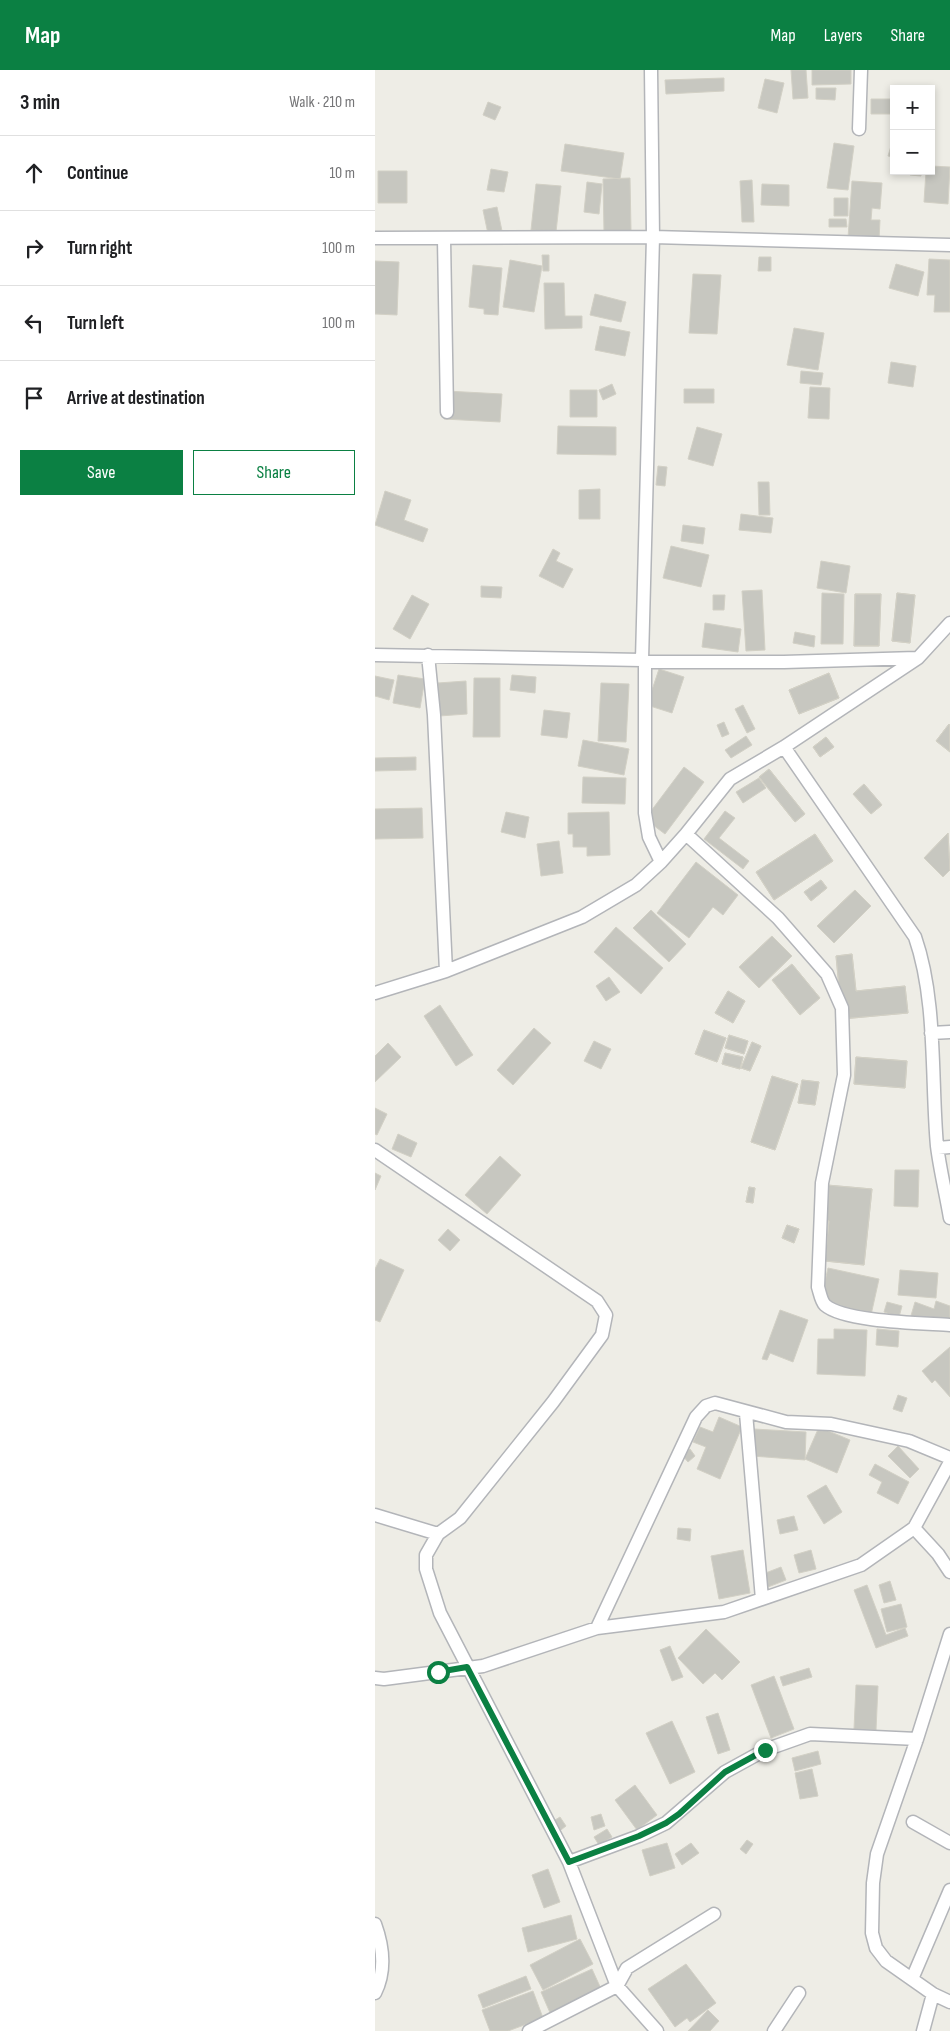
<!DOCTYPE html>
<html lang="en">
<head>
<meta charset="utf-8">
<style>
  body { margin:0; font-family:"Sofia Sans Condensed",sans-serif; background:#f2f2f2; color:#202124 }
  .controls { position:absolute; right:15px; top:15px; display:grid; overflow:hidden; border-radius:0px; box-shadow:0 2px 8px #0003 }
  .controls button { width:45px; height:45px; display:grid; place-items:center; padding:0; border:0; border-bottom:1px solid #e0e0e0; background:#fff; color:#202124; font:25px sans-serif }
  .stop { position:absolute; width:15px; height:15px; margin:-11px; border:4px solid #0b8043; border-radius:50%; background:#fff }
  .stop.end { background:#0b8043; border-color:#fff; box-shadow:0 1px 5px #0008 }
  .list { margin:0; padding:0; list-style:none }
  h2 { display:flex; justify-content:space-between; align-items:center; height:65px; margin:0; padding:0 20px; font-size:21px }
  h2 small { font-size:16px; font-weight:400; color:#757577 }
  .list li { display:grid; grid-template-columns:32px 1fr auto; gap:15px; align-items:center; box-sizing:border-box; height:75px; padding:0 20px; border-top:1px solid #e0e0e0 }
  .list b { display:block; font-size:19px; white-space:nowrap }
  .list em { font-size:16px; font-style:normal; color:#757577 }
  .actions { display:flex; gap:10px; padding:15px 20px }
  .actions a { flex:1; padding:11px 0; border:1px solid #0b8043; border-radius:0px; text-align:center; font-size:18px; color:#0b8043 }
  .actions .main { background:#0b8043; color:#fff }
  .icon { flex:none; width:28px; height:28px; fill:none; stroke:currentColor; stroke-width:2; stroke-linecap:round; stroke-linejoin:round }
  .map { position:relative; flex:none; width:575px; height:1961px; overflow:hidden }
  header { display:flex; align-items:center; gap:30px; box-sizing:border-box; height:70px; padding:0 25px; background:#0b8043; color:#fff }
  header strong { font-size:24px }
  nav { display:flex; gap:28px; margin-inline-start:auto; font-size:18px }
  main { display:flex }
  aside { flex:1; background:#fff }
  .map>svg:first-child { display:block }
</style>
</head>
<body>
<header>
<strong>Map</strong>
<nav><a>Map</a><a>Layers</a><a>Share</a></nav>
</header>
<main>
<aside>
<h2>3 min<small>Walk · 210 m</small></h2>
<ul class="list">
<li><svg class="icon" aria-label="ahead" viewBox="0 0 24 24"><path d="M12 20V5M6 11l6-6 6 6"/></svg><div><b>Continue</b></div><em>10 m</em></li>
<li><svg class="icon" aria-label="right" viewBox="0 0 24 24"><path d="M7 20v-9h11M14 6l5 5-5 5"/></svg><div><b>Turn right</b></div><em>100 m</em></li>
<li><svg class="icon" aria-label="left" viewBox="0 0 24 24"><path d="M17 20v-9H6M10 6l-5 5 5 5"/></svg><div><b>Turn left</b></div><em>100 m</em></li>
<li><svg class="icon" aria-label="arrive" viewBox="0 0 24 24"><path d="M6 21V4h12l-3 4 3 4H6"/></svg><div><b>Arrive at destination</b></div></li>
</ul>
<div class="actions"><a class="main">Save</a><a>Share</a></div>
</aside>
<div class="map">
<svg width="575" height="1961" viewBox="0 0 575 1961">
  <rect width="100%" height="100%" fill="#eeede6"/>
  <path fill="#c7c7c0" stroke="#d2d0c5" d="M416 0H431L433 28 418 29Z
    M437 0H476V14L437 15Z
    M349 8V21L291 24 290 10Z
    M390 9 409 13 402 43 383 38Z
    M441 18H461L460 30 441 29Z
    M496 29H519V44H496Z
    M113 32 126 37 120 50 108 45Z
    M459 73 479 76 473 120 452 118Z
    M190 74 249 83 245 109 186 101Z
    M516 76H519V87L513 86Z
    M556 96 575 97 573 134 549 132 551 101H556Z
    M116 99 133 102 129 122 112 120Z
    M3 101H32V133H3Z
    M536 101H546V106L535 105Z
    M255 108 256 161 229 162 228 109Z
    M377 110 379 152H367L365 111Z
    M477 111 507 113 505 139 497 138 496 150H505L504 170 473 168Z
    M212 112 227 114 224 144 209 142Z
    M161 114 186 116 181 162 156 160Z
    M387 114 414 115V136L386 135Z
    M459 128H473V146H459Z
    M122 137 127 161 113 164 108 140Z
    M454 149H471L472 157H454Z
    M167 185H174V201H168Z
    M384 187H396V201H383Z
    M554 189 575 190V242H559L560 225H552Z
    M135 190 167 196 159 242 128 237Z
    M0 191 24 192 22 245 0 244Z
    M521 194 549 202 543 226 514 218Z
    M98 195 127 198 123 245 109 244V239L94 237Z
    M318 204 346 205 342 264 314 263Z
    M169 213H189L190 246H207V258L170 259Z
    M220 224 251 232 246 252 215 245Z
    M225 256 255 262 250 286 220 280Z
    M419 258 449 263 443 300 412 295Z
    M516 292 541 296 538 317 513 313Z
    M426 301 448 303 446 315 425 313Z
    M237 314 241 324 228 330 224 320Z
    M435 317 455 318 454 349 433 348Z
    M309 319H339V333H309Z
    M195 320H222V347H195Z
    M71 321 127 324 125 352 69 349Z
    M183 356 241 357V385L182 384Z
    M322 357 347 364 338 396 313 389Z
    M283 396 292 397 290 416 281 415Z
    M383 412H394L395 445H384Z
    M225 419V449H204V420Z
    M10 421 36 430 29 450 53 459 48 472 0 455Z
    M366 444 398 448 396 463 364 460Z
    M308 455 330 458 328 474 306 471Z
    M296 476 334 485 326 517 288 508Z
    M178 479 185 483 181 491 198 499 188 518 164 506Z
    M446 491 475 496 471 523 442 518Z
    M106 516 127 517 126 528 106 527Z
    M387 520 390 580 371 581 367 521Z
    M447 523 469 524 468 574H446Z
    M522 523 540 525 535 573 517 571Z
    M522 523 540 525 535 573 517 571Z
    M480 524H506L504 576H479Z
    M480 524H506L504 576H479Z
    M37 525 54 534 35 569 18 559Z
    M338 525H350L349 540H338Z
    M330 553 366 559 363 582 327 577Z
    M420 562 440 566 439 577 418 573Z
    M284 599 309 607 297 643 272 635Z
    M454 603 464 628 424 644 414 620Z
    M454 603 464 628 424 644 414 620Z
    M23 605 50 609 45 638 18 633Z
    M137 605 161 607 160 623 135 620Z
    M0 606 19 610 14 630 0 626Z
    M99 608H125V667H98Z
    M91 611 92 644 64 646 63 613Z
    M226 613 254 614 251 672 223 671Z
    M368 635 380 659 372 663 360 639Z
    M169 640 195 643 192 668 166 665Z
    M349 652 354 664 347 667 342 655Z
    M574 654 575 655V682L561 671Z
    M574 654 575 655V682L561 671Z
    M371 666 377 675 356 688 350 680Z
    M451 667 459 677 445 687 438 677Z
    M451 667 459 677 445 687 438 677Z
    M208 670 254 679 249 705 203 696Z
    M41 687V700L0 701V688Z
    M309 697 329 712 290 764 270 749Z
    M394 699 430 744 420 752 384 707Z
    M394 699 430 744 420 752 384 707Z
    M208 707 251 708 250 734 207 733Z
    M384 708 391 718 368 733 361 722Z
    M489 714 507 735 496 744 478 724Z
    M489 714 507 735 496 744 478 724Z
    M47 738 48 768 0 769V739Z
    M350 741 360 748 344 768 374 791 368 799 329 769Z
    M131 742 154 747 150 768 126 762Z
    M234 742 235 785 212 786V777H198V764H193V743Z
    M573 763 575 800 568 807 549 788Z
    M573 763 575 800 568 807 549 788Z
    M440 764 458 791 399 830 381 802Z
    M440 764 458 791 399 830 381 802Z
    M184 771 188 803 166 806 162 774Z
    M321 792 363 825 348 845 338 837 314 868 282 843Z
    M446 810 452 818 436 831 429 822Z
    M446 810 452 818 436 831 429 822Z
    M480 820 496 836 459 873 442 856Z
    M480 820 496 836 459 873 442 856Z
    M276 840 311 874 294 892 258 858Z
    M241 857 288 898 266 924 219 882Z
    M397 866 417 886 384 918 364 897Z
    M397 866 417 886 384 918 364 897Z
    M477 884 481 921 530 916 533 943 467 949 461 886Z
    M477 884 481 921 530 916 533 943 467 949 461 886Z
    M417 894 445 928 425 945 397 910Z
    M417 894 445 928 425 945 397 910Z
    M234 907 245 922 231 931 221 916Z
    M353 921 370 931 358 953 340 943Z
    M353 921 370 931 358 953 340 943Z
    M65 935 98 985 81 996 49 946Z
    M159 958 176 973 138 1015 122 1000Z
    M329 960 351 968 342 992 320 984Z
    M329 960 351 968 342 992 320 984Z
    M354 965 373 971 369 984 350 978Z
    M354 965 373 971 369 984 350 978Z
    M219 971 236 979 226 999 209 991Z
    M377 972 386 976 375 1001 366 998Z
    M377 972 386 976 375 1001 366 998Z
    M13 973 26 987 0 1012V986Z
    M350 983 368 987 365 999 347 994Z
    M350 983 368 987 365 999 347 994Z
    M481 987 532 991 530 1018 479 1014Z
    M481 987 532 991 530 1018 479 1014Z
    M397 1006 423 1014 400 1080 376 1072Z
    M397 1006 423 1014 400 1080 376 1072Z
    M427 1010 444 1012 440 1035 423 1033Z
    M427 1010 444 1012 440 1035 423 1033Z
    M0 1038 12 1044 2 1065 0 1064Z
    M23 1064 42 1073 36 1087 17 1079Z
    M125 1086 146 1105 112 1144 90 1125Z
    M520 1100H544L543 1137 519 1136Z
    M0 1103 6 1106 0 1120Z
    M452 1115 497 1119 489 1195 450 1191 454 1151H449Z
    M452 1115 497 1119 489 1195 450 1191 454 1151H449Z
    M374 1117 380 1118 378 1133 371 1132Z
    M374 1117 380 1118 378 1133 371 1132Z
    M412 1155 424 1159 419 1173 407 1168Z
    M412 1155 424 1159 419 1173 407 1168Z
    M73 1159 85 1170 75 1181 63 1170Z
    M5 1189 29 1200 5 1252 0 1250V1199Z
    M453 1198 504 1209 496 1245 445 1233Z
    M525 1200 563 1203 561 1228 523 1225Z
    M561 1231 575 1236V1253L555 1247 553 1254 535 1249 540 1232 559 1239Z
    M512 1232 527 1236 524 1247 509 1242Z
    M405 1240 433 1250 418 1292 395 1283 392 1290 387 1289Z
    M459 1259 492 1260 490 1306 442 1304 443 1269H459Z
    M502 1259 524 1261 523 1277 501 1275Z
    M575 1277V1327L560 1310 557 1313 547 1301Z
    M523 1325 532 1328 527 1342 518 1339Z
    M344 1347 367 1357 345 1409 322 1399 331 1377 318 1372 325 1357 338 1362Z
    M444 1357 475 1370 462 1403 430 1389Z
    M379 1359 431 1362 430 1390 377 1386Z
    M523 1376 544 1399 535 1408 513 1386Z
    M315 1379 320 1386 313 1392 307 1385Z
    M500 1394 534 1412 523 1434 502 1423 507 1412 494 1405Z
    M451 1415 467 1442 449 1454 432 1426Z
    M419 1446 423 1460 405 1464 402 1450Z
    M303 1458 316 1459 315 1471 302 1469Z
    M368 1480 375 1523 344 1529 336 1486Z
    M436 1480 441 1499 424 1503 419 1485Z
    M406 1497 411 1510 393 1517 388 1504Z
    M515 1511 521 1530 509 1533 504 1515Z
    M492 1515 511 1565 530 1558 533 1566 501 1578 479 1520Z
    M526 1534 532 1557 512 1562 506 1539Z
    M331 1559 365 1592 347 1610 340 1603 328 1614 303 1588Z
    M295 1576 308 1607 297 1611 285 1580Z
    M434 1598 437 1607 408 1616 405 1607Z
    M399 1606 419 1659 396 1668 376 1615Z
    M481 1615 503 1616 501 1660 479 1659Z
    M343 1643 355 1680 343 1684 331 1647Z
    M297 1651 320 1702 295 1714 271 1663Z
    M443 1681 446 1694 420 1701 417 1688Z
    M437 1699 443 1726 425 1729 420 1703Z
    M260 1715 282 1745 262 1760 240 1730Z
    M226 1744 230 1756 219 1760 216 1747Z
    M185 1747 191 1756 182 1763 175 1753Z
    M232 1759 237 1767 224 1775 219 1767Z
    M372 1770 378 1774 371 1784 365 1779Z
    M292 1773 300 1798 275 1806 267 1780Z
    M316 1773 324 1783 307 1795 300 1784Z
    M173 1799 185 1832 169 1838 157 1805Z
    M196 1845 202 1869 153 1882 147 1858Z
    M205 1869 218 1894 168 1920 155 1895Z
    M311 1894 341 1933 315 1952 312 1948 300 1957 273 1919Z
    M217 1899 227 1921 176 1945 166 1922Z
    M151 1906 156 1919 108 1938 103 1925Z
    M158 1921 168 1948 133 1961H115L107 1940Z
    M333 1940 344 1951 335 1961H313Z"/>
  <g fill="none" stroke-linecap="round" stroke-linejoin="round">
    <g stroke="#b3b5b9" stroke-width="15">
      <path id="street" d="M484 59 486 0
        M0 168 278 167 276 0
        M69 169 72 342
        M0 585 267 590 270 592H409L541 588
        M53 585 59 645 71 901
        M267 590 278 167 575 175
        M270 592V743L274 767 286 792
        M409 677 540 867C562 930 556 1009 562 1076 565 1100 571 1124 575 1148
        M311 764 403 848 452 904 467 938 469 1005 447 1113 443 1217C445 1223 446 1231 450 1235 469 1252 547 1253 575 1255
        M0 923 71 901 207 847 261 815 286 792 311 764 355 709 409 677 543 588 575 553
        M556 963 575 962
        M563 1078 575 1077
        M0 1080 222 1231 231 1245 227 1265 178 1332 85 1448 63 1464 0 1445
        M371 1343 387 1529
        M539 1458 563 1484 575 1502
        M63 1464 51 1485V1499L65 1543 194 1792 242 1916 282 1961
        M222 1558 321 1347 331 1336 340 1333 411 1352 456 1354 534 1371 575 1388
        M575 1564 542 1669 502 1784 498 1813 497 1863 501 1878 511 1891 558 1924 575 1932
        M0 1608 9 1609 108 1596 222 1558 349 1542 486 1495 539 1458 575 1392
        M538 1752 575 1773
        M194 1792 264 1766 291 1753 350 1702 390 1680 435 1664 542 1669
        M0 1854C8 1876 11 1901 0 1923
        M537 1909 575 1820
        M154 1961 242 1916 252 1898 339 1844
        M399 1961 424 1923
        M548 1961 558 1924"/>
    </g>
    <use href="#street" stroke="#fff" stroke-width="12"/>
  </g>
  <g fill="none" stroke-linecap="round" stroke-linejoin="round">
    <path stroke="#0b8043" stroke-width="6" d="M63 1602 92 1597 194 1792 264 1766 291 1753 304 1744 350 1702 390 1680"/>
  </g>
</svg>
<div class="controls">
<button>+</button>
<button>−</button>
</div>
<div class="stop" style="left:63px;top:1602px"></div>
<div class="stop end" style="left:390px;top:1680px"></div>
</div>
</main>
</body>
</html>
